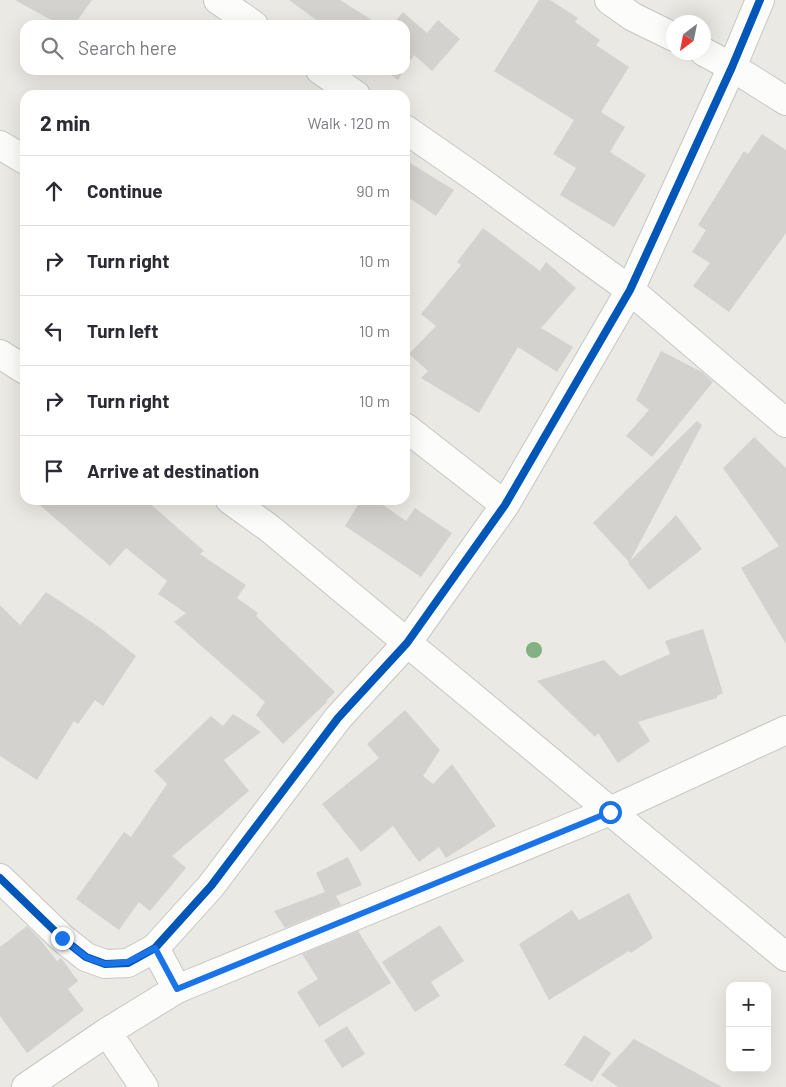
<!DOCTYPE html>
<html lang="en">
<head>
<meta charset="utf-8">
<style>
  body { margin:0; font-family:Barlow,sans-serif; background:#f7f7f7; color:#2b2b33 }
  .controls { position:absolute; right:15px; bottom:15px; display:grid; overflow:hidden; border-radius:10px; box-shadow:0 5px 20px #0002 }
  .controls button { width:45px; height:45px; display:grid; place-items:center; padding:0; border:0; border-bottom:1px solid #e1e1e2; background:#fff; color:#2b2b33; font:25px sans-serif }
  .compass { position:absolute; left:666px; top:15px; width:45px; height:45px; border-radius:50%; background:#fff; box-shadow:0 5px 20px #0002; rotate:212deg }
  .stop { position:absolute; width:15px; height:15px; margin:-11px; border:4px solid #1a73e8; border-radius:50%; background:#fff }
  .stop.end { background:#1a73e8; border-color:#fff; box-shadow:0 1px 5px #0008 }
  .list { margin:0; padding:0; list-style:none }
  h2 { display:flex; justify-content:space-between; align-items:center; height:65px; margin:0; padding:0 20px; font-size:21px }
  h2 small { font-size:16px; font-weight:400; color:#7c7c81 }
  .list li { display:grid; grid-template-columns:32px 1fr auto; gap:15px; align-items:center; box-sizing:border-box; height:70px; padding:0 20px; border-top:1px solid #e1e1e2 }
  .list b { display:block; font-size:19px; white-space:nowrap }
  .list em { font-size:16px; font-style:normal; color:#7c7c81 }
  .icon { flex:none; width:28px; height:28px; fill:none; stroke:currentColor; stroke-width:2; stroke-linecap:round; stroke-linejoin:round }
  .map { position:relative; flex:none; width:786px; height:1087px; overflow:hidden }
  .search { position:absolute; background:#fff; box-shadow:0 5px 20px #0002; left:20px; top:20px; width:390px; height:55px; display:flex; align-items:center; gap:12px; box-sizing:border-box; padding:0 18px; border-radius:15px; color:#7c7c81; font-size:19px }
  .panel { position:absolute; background:#fff; box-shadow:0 5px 20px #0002; left:20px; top:90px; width:390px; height:415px; border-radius:15px }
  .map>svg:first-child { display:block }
</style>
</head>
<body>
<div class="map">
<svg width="786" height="1087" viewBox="0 0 786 1087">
  <rect width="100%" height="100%" fill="#eae9e3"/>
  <path fill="#d3d2ce" d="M15 0H92L74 25H60Z
    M289 0H340L380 25H323Z
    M539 0H550L578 18 575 22 600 40 596 45 629 67 601 112 625 127 610 152 646 175 614 227 560 195 576 168 553 154 574 120 494 71Z
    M403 12 427 33 438 20 460 39 432 71 414 55 405 69V25H392Z
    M384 70H404L398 80Z
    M762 134 786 150V233L729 312 693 286 710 263 692 252 706 230 698 225 744 151 748 154Z
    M405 160 454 190 436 216 405 195Z
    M483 228 540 271 546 262 576 288 541 328 573 347 557 372 518 347 479 413 421 378 428 371 409 354 436 326 421 314 461 265 457 262Z
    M661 351 702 372 713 382 652 457 626 436 649 410 636 400Z
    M697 421 702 425 630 561 676 515 702 549 649 590 628 563 629 562 593 523Z
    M754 437 786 468V644L741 568 779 546 723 468Z
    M34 500H146L204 551 200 554 246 585 237 598 258 613 256 616 335 692 326 701 327 702 283 744 256 715 265 702 174 622 186 613 158 594 167 581 126 548 110 566Z
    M361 500H376L406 521 415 508 452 533 421 577 345 526Z
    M46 592 99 627 136 656 103 706 95 700 78 724 74 721 37 780 0 756V605L20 625Z
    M703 629 723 693 717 696V698L638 722 650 741 618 763 598 733 595 737 537 681 604 660 620 676 670 654 665 641Z
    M405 710 440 750 423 776 433 784 452 764 496 826 446 858 439 847 419 862 393 826 361 852 322 804 379 758 367 744Z
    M233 714 261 732 224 760 249 791 172 856 186 868 150 911 139 902 119 930 76 899 124 832 131 837 167 784 154 771 211 716 223 726Z
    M348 857 362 885 336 896 341 905 285 928 274 911 325 892 316 873Z
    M629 893 653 938 631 953 629 951 549 1000 519 944 572 910 579 920Z
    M440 925 464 961 431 982 440 996 415 1012 382 962Z
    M27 926 38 937 57 961 61 958 78 981 68 989 84 1010 27 1053 0 1016V947Z
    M358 931 391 983 319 1027 297 992 318 979 302 954Z
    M347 1026 365 1054 342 1068 324 1040Z
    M584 1035 611 1053 592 1082 564 1065Z
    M634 1039 722 1087H618L601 1075Z"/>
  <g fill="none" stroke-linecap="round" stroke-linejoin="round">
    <g stroke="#c6c6c4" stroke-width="30">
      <path id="minor" d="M218 0 254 25
        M609 0 633 17 674 37
        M704 52 732 67 786 101
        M320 70 356 95
        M405 129 477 179 630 290 786 423
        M0 145 25 160
        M0 354 25 370
        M405 427 505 505
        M230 500 269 528 786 957
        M0 878 62 938 86 957 105 964 128 963 155 948 211 886 338 718 407 643 505 505 630 290 732 67 760 0
        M155 948 177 989
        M107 1032 144 1087
        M26 1087 107 1032 177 989 610 811 786 730"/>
    </g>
    <use href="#minor" stroke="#fcfcfb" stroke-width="28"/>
    <g stroke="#fff" stroke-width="11">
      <path id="cycleway" d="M0 878 62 938 86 957 105 964 128 963 155 948 211 886 338 718 407 643 505 505 630 290 732 67 760 0"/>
    </g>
    <use href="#cycleway" stroke="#0057b8" stroke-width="8"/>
  </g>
  <circle fill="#83b181" cx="534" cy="650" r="8"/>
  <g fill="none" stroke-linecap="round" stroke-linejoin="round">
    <path stroke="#1a73e8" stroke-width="6" d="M62 938 86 957 105 964 128 962 155 948 177 989 610 812"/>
  </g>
</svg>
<div class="controls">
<button>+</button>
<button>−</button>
</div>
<svg class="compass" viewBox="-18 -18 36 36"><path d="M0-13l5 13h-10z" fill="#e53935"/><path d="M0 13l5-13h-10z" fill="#7c7c81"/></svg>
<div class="stop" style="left:610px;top:812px"></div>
<div class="stop end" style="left:62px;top:938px"></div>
<div class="search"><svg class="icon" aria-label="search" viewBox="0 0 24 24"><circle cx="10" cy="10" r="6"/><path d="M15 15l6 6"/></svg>Search here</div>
<section class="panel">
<h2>2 min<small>Walk · 120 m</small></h2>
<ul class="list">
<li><svg class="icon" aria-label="ahead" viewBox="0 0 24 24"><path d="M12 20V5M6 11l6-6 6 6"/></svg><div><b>Continue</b></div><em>90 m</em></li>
<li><svg class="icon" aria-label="right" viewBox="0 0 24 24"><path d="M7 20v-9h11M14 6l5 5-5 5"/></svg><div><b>Turn right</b></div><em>10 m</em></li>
<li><svg class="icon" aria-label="left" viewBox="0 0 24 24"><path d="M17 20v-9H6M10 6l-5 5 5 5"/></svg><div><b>Turn left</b></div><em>10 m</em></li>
<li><svg class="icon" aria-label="right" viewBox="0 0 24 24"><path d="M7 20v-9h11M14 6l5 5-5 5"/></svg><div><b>Turn right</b></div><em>10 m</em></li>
<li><svg class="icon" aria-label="arrive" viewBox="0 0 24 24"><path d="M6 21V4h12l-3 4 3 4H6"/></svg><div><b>Arrive at destination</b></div></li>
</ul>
</section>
</div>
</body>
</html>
